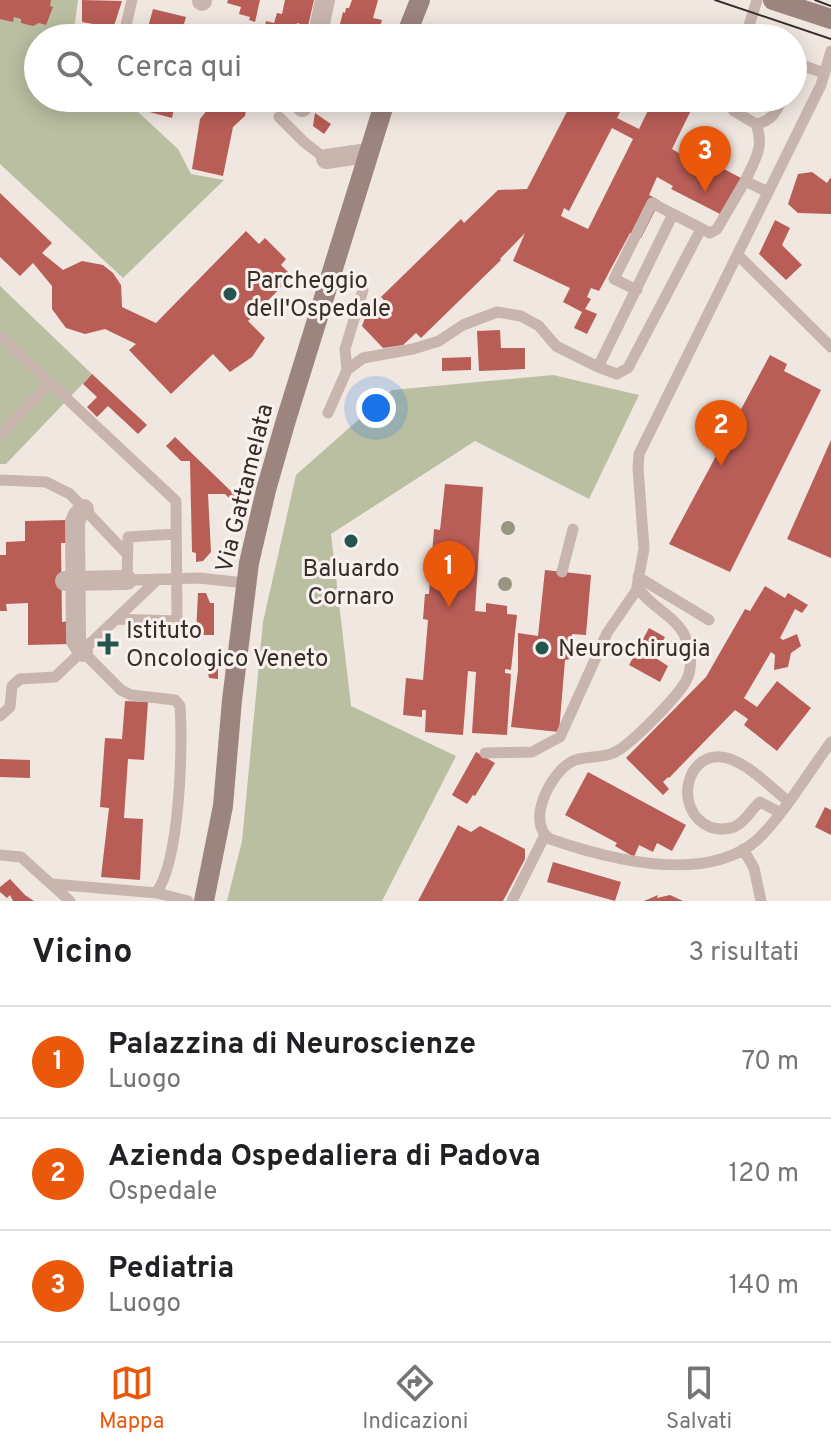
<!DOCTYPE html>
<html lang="it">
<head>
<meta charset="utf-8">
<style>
  body { margin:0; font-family:Overpass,sans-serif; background:#f2f2f2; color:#202124 }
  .you { position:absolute; left:376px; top:408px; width:28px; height:28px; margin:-20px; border:6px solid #fff; border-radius:50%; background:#1a73e8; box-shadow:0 0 0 12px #1a73e833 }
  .badge { display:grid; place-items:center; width:52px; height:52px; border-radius:50%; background:#ea580c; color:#fff; font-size:26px; font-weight:700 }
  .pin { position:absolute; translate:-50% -66px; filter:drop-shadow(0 2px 4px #0008) }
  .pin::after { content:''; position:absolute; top:42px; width:28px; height:24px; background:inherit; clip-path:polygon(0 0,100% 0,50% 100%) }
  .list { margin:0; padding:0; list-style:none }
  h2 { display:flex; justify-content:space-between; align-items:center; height:104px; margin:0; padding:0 32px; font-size:34px }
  h2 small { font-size:26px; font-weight:400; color:#757577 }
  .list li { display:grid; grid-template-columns:52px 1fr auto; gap:24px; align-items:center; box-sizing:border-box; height:112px; padding:0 32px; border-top:2px solid #e0e0e0 }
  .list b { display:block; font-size:30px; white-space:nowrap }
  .list p { margin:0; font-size:26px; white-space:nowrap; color:#757577 }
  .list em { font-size:26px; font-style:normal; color:#757577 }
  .icon { flex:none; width:44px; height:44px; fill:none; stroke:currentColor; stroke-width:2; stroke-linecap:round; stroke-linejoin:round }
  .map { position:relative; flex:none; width:831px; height:901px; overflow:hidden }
  .search { position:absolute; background:#fff; box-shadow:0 4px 20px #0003; left:24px; right:24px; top:24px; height:88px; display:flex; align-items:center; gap:20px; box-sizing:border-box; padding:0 28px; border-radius:44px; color:#757577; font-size:30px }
  .sheet { height:440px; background:#fff }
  nav { display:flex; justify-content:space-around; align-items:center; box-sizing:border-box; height:112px; border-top:2px solid #e0e0e0; background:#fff; font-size:22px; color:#757577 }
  nav a { display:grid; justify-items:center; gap:4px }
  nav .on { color:#ea580c }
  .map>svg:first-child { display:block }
</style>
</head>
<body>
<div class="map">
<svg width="831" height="901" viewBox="0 0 831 901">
  <rect width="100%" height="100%" fill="#f1e7e1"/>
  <path fill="#babfa2" d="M0 0H78L73 38H38V98H123L178 149 191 174 224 180 123 278 0 164Z
    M0 286 92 374 6 464H0Z
    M553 375 639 395 589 499 475 441 331 534 351 706 456 756 382 901H227L242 841 263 622 296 475 392 390Z"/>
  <path fill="#b95d57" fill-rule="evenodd" d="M0 0H51L50 6 53 7 46 25 39 23 33 26 21 23V19L14 17 13 22 0 19Z
    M82 0 122 1 113 29 100 26 99 30 92 29 93 24 82 22Z
    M228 0H260L255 22 249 20 250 17 239 14 241 7 227 3Z
    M285 0H314L308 26 297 23 296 29 281 25 280 31 265 26 266 21 274 23 277 13 282 14Z
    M352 0H378L373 18 382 20 378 34 340 24 343 12 345 13 346 8H349Z
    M153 9 186 17 180 38H145Z
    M278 30 306 37 305 38H276Z
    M141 98H176L172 118 138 109Z
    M217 98H248L245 116 233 127 223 176 192 169 200 119Z
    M324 98H350L347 112 322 107Z
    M574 98H627L617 118 639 129 654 98H697L672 149 687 158 690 151 741 178 722 215 671 189 673 186 657 177 649 195 660 201 641 238 630 233 599 291 591 288 587 297 591 299 585 309 597 314 587 334 574 328 582 312 563 302 570 288 513 261 525 233 500 259 501 260 421 338 416 333 403 345 383 348 362 326 365 318 374 316 387 303 381 297 461 219 464 223 498 190 527 189ZM612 128 633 139 588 229 561 216 564 208 569 211Z
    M315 113 331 124 324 134 313 126Z
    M812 172 827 183 831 177V214L798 213 788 204 798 174Z
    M0 193 52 243 42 253 63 270 82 261 103 265 113 273 121 285 122 307 156 323 246 231 259 244 265 238 286 259 281 265 292 276 248 321 265 338 252 357 230 372 213 354 171 394 129 350 136 344 105 329 85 334 66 328 52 309V286L33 263 20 276 0 257Z
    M775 220 790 228 782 245 802 265 786 280 759 254Z
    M500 330 501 348H525V369L479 371 477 331Z
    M770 355 787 364 784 371 821 390 730 572 669 544Z
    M471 357V370L442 371V358Z
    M92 374 147 425 138 434 108 406 97 417 87 407 97 397 83 384Z
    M175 437 238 498 233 502 225 494H208L211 552 203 561 196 562V553L192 552 190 461H181L166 446Z
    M831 440V558L787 539Z
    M445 484 483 487 475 611 486 612V603L507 606V614L517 615 511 670 505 669V673L511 674 507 735 472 733 476 672 468 671 463 735 425 732 426 710H422V717L403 715 406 678 423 680 428 620 423 619 425 594H429L434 529 440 530Z
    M67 520V543H61L62 622 69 621 70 644 28 645V603L6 604 7 611H0V555H6V542L25 541V521Z
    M545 570 591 575 586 635 572 634 570 659 565 660 559 732 511 727 518 670V633L538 636Z
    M765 586 785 598 788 593 808 605 802 613 795 609 780 638 783 640 797 634 801 646 791 653 788 667 774 670 775 655 771 652 744 698 757 707 777 681 811 708 777 751 744 725 748 719 735 710 669 778 668 777 663 782 669 789 663 795 626 758 706 677 745 609 750 611Z
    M198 593H206L210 603H214V635H196Z
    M649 628 665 637 654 657 668 666 660 682 629 665Z
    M206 661 218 662V679L209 678Z
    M125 701 148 702 144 760 128 759 124 818 143 819 140 880 101 877 109 808 100 807 105 738 122 739Z
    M476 752 495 763 475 796 473 795 467 804 452 795Z
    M0 759 30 760V778L0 777Z
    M588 772 686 825 672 851 657 843 653 852 639 845 634 857 615 846 617 843 565 815Z
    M825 807 831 810V835L815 827Z
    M458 825 471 832 480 826 525 849V859L503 901H418Z
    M553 862 621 882 615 901 547 882Z
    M10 879 25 895 34 901H13L10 895 7 898 0 892V887Z
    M658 895 657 898 670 895 683 901H644Z"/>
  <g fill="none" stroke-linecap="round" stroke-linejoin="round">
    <path stroke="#c8b5ae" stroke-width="11" d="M123 38 132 0
      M700 38 717 33 730 38
      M745 38 757 0
      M831 51 821 85 639 454 638 468 644 549 637 586C650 609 682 617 688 645 691 656 692 670 686 681 678 696 629 747 613 753 600 759 583 755 571 762 551 773 525 822 550 839 608 859 705 885 757 840 781 818 810 770 831 742
      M793 62 824 73
      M726 98 734 111 756 124C772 121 776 112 783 98
      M279 117 304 142 326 159
      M756 124C765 146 755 160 745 181L768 192
      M701 229 628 368 617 374 598 367 673 214 710 233 717 229 745 181
      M738 255 831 347
      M637 290 614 279 652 203 673 214
      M0 336 176 501 177 621 116 619
      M347 370 345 349 363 290
      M328 413 347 370 363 358 413 349 439 341 463 325 497 312 521 316 539 326 556 346 598 367
      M0 435 49 383
      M0 480 46 482 70 494 127 554
      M175 534 128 537 127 580 199 578 245 583
      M562 572 573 529
      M638 577 709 620
      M83 652 121 690 131 695 175 700 180 706C183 746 180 862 156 893
      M0 716 10 707 12 686 20 679 55 677 158 579
      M485 753 532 752 560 737 607 633 638 588
      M779 812 760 802C750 810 747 821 734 827 725 830 718 830 710 827 671 810 687 747 727 758 749 764 770 787 788 801
      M743 849 754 868 761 901
      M0 855 21 857 70 901
      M52 884 157 893 188 901
      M512 901 545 835"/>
    <path stroke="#c8b5ae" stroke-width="20" d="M202 1V0
      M317 38 325 0
      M302 107 304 98
      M326 159 368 153
      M65 581 127 580
      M83 652 76 641 75 522 78 515 84 509"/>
    <path stroke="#9c847f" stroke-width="20" d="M773 0 831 19
      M405 38 420 0
      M204 901 223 806 232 700 249 563 266 490 286 420 386 98"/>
    <path stroke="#372d2b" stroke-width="2" d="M715 0 831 39
      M815 0 831 6"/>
  </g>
  <g fill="#979681">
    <circle cx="508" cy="528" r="7"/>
    <circle cx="505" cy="584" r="7"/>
  </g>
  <g fill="#25554f" stroke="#f9f1ed" stroke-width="3">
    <circle cx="230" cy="294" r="8"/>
    <circle cx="351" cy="541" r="8"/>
    <path d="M104 632h8v8h8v8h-8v8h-8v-8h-8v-8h8z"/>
    <circle cx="542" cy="648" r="8"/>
  </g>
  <g text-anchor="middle" stroke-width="6" stroke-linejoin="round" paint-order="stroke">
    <g font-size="24" fill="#372d2b" stroke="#f9f1ed" text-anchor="start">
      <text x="246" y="288">Parcheggio<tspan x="246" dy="28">dell'Ospedale</tspan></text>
      <text x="351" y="576" text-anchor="middle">Baluardo<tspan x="351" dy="28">Cornaro</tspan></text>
      <text x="126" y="638">Istituto<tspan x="126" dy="28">Oncologico Veneto</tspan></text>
      <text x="558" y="656">Neurochirugia</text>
    </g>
    <g font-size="24" fill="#372d2b" stroke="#f9f1ed">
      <text transform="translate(244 488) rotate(-76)" y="8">Via Gattamelata</text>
    </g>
  </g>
</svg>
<div class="you"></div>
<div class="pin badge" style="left:449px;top:607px">1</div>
<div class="pin badge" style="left:721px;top:466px">2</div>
<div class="pin badge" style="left:705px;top:192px">3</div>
<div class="search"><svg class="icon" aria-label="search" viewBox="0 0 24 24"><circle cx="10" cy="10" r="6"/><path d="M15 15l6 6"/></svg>Cerca qui</div>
</div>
<section class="sheet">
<h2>Vicino<small>3 risultati</small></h2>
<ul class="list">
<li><span class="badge">1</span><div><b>Palazzina di Neuroscienze</b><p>Luogo</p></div><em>70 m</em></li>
<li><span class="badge">2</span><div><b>Azienda Ospedaliera di Padova</b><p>Ospedale</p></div><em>120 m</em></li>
<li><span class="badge">3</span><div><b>Pediatria</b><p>Luogo</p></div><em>140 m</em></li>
</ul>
</section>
<nav>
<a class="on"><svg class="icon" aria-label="map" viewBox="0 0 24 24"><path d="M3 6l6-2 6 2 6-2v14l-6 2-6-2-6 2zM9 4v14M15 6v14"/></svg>Mappa</a>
<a><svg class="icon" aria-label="directions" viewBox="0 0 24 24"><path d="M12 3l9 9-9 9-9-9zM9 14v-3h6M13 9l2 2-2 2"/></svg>Indicazioni</a>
<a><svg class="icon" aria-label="saved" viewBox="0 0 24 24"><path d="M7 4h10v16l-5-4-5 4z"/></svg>Salvati</a>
</nav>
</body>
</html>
